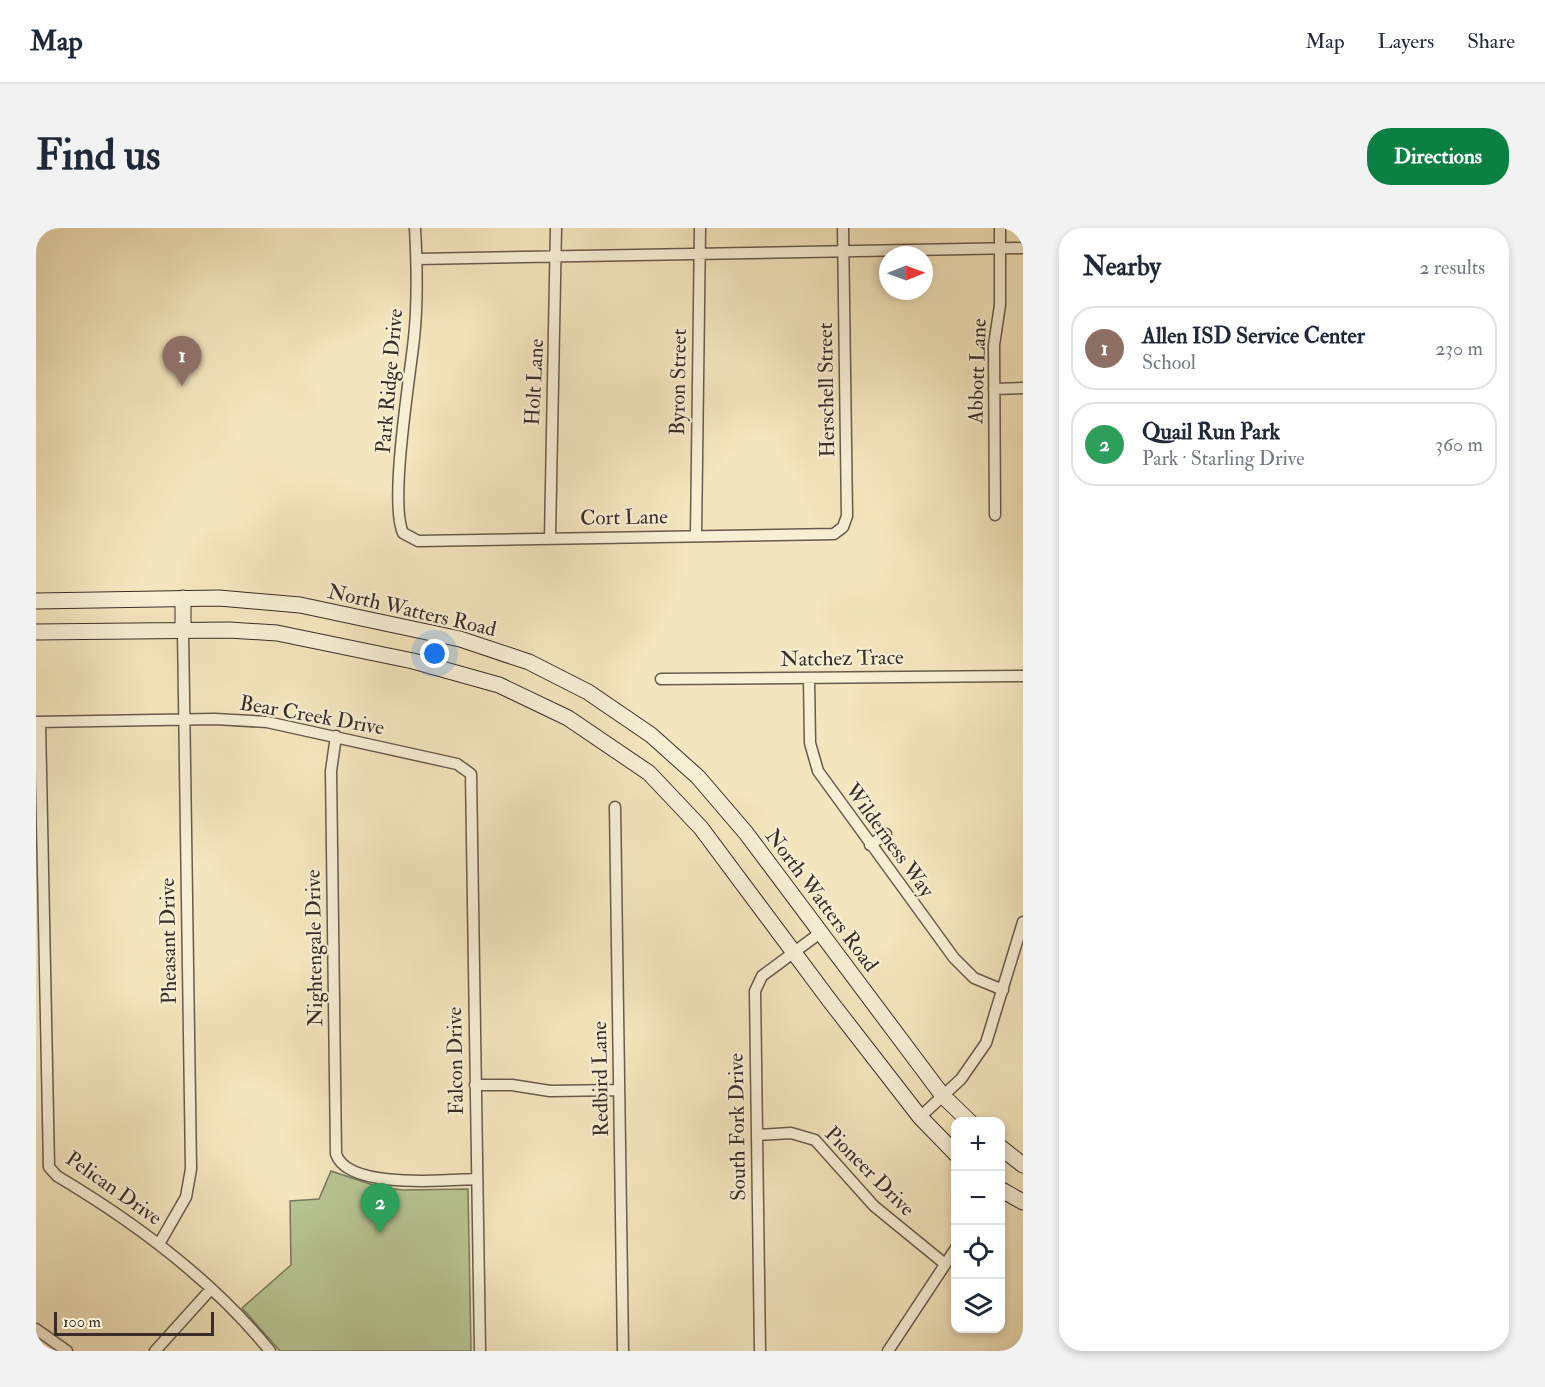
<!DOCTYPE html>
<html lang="en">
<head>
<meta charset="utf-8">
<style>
  body { margin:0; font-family:"IM FELL Double Pica",serif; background:#f2f2f3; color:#1f2937 }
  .controls { position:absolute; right:18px; bottom:18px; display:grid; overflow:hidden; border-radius:12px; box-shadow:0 3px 9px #0003 }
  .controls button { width:54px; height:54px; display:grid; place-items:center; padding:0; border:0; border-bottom:2px solid #e0e1e3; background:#fff; color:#1f2937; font:30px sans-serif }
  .compass { position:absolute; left:843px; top:18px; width:54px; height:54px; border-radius:50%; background:#fff; box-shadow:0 3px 9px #0003; rotate:89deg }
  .scale { position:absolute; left:18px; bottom:15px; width:160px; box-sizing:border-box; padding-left:6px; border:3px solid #3a2d28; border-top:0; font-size:16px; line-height:21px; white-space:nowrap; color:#3a2d28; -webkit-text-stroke:4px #f7eed4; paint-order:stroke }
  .you { position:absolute; left:399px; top:426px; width:21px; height:21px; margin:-15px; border:4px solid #fff; border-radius:50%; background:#1a73e8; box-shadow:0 0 0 9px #1a73e833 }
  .badge { display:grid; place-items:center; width:39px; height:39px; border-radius:50%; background:#0b8043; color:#fff; font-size:20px; font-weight:700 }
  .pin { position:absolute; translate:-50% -50px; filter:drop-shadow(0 2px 3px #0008) }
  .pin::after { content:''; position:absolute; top:32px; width:21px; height:18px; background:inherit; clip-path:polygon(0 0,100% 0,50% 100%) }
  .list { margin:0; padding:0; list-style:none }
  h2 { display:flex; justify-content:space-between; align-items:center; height:78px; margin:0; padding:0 24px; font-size:26px }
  h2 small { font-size:20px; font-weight:400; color:#747a83 }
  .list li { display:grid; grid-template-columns:39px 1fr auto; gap:18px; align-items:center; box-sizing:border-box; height:84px; margin:0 12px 12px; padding:0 12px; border:2px solid #e0e1e3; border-radius:24px }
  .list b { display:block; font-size:22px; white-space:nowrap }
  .list p { margin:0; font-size:20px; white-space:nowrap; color:#747a83 }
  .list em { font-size:20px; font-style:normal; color:#747a83 }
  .icon { flex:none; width:33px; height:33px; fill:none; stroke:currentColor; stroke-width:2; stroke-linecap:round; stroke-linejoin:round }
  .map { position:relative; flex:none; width:987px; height:1123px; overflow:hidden; border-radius:24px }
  header { display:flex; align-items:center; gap:36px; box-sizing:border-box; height:84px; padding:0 30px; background:#fff; border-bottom:2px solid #e0e1e3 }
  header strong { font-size:28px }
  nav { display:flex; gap:33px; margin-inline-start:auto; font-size:21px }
  .intro { display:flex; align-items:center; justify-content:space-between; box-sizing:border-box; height:144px; padding:0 36px }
  h1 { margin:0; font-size:42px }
  .button { padding:15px 27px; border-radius:24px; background:#0b8043; color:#fff; font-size:21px; font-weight:700 }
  main { display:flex; gap:36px; padding:0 36px }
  aside { flex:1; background:#fff; border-radius:24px; box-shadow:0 3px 9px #0003 }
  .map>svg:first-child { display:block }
</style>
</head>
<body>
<header>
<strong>Map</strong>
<nav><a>Map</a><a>Layers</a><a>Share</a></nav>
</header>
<div class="intro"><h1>Find us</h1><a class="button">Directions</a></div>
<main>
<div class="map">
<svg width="987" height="1123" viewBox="0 0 987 1123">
  <rect width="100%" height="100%" fill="#f3e5bd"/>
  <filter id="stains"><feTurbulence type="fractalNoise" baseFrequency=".00333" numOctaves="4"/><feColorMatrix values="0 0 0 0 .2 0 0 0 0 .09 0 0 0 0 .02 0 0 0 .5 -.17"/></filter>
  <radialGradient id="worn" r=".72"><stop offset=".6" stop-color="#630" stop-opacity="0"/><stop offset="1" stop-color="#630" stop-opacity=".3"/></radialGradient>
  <path fill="#b8c593" stroke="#79795e" stroke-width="1.5" d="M295 943 343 959 367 962 432 961 435 1123H244L206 1080 255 1037 254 973 283 971Z"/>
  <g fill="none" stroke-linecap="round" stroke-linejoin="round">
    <g stroke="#685b4d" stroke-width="13">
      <path id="minor" d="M379 0C381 36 382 73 378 110 374 149 353 274 367 305L382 313 798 306 807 299 811 288 807 0
        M381 31 987 20
        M958 161 987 160
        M959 287 958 117 964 77V0
        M660 308 664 0
        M514 309 520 0
        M773 450 774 515 782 543 918 730 938 750 967 762
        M625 451 987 448
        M0 494 179 491 231 494 421 536 435 546 444 1123
        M4 494 13 939 21 948C100 995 176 1051 234 1123
        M300 508 295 543 300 926C312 962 411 952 441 951
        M579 579 587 1123
        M834 617 850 606
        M439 857H476L514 863 583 862
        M884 889 925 851 950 815 987 694
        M721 907 755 905 779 912 838 978 909 1036
        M123 1016 150 969 155 941 147 402
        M0 1101 31 1123
        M119 1123 175 1061
        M724 1123 719 763 726 748 784 705
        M852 1123 920 1020"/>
    </g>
    <g stroke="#3a2d28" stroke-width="17">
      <path id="secondary" d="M147 370V402
        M0 373 183 370 264 377 424 411 493 434 552 464 615 507 662 549 710 605 907 868 934 894
        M0 404 193 402 241 405 377 433 463 457 532 490 613 545 665 600 794 773 884 889 920 926
        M964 919 987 937
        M964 961 987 974"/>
    </g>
    <use href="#minor" stroke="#f7eed4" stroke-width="10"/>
    <use href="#secondary" stroke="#f7eed4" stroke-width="15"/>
  </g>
  <g text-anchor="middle" stroke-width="4.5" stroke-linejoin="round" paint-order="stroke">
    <g font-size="21" fill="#3a2d28" stroke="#f7eed4">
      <text transform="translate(941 143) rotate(-88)" y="7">Abbott Lane</text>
      <text transform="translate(353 153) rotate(-85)" y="7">Park Ridge Drive</text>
      <text transform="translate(498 154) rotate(-87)" y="7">Holt Lane</text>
      <text transform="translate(642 154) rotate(-89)" y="7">Byron Street</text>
      <text transform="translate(790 162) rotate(-91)" y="7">Herschell Street</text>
      <text transform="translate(588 289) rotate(-1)" y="7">Cort Lane</text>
      <text transform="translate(376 382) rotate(13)" y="7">North Watters Road</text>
      <text transform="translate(806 430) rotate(-1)" y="7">Natchez Trace</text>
      <text transform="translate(276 487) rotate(10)" y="7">Bear Creek Drive</text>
      <text transform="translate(854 612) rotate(54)" y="7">Wilderness Way</text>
      <text transform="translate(786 672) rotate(53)" y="7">North Watters Road</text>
      <text transform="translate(132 713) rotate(-91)" y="7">Pheasant Drive</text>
      <text transform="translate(278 720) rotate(-91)" y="7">Nightengale Drive</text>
      <text transform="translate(419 833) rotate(-91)" y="7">Falcon Drive</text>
      <text transform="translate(564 851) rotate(-91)" y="7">Redbird Lane</text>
      <text transform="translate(701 899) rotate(-91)" y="7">South Fork Drive</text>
      <text transform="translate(834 943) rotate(45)" y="7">Pioneer Drive</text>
      <text transform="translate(78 960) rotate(35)" y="7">Pelican Drive</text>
    </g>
  </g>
  <rect width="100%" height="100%" filter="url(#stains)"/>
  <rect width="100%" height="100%" fill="url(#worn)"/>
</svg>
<div class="controls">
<button>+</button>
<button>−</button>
<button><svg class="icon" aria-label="locate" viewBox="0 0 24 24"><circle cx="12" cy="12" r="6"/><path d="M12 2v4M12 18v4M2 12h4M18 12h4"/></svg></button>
<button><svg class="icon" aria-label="layers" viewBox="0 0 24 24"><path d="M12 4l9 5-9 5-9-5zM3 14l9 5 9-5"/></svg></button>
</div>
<svg class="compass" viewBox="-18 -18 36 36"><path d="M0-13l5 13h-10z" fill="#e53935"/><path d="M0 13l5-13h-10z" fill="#747a83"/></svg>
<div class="scale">100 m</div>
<div class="you"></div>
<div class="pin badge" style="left:146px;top:158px;background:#8d6e63">1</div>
<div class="pin badge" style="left:344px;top:1005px;background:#2e9e5b">2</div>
</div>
<aside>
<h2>Nearby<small>2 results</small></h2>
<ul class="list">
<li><span class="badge" style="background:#8d6e63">1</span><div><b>Allen ISD Service Center</b><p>School</p></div><em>230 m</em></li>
<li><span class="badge" style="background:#2e9e5b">2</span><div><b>Quail Run Park</b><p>Park · Starling Drive</p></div><em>360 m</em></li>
</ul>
</aside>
</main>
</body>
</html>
